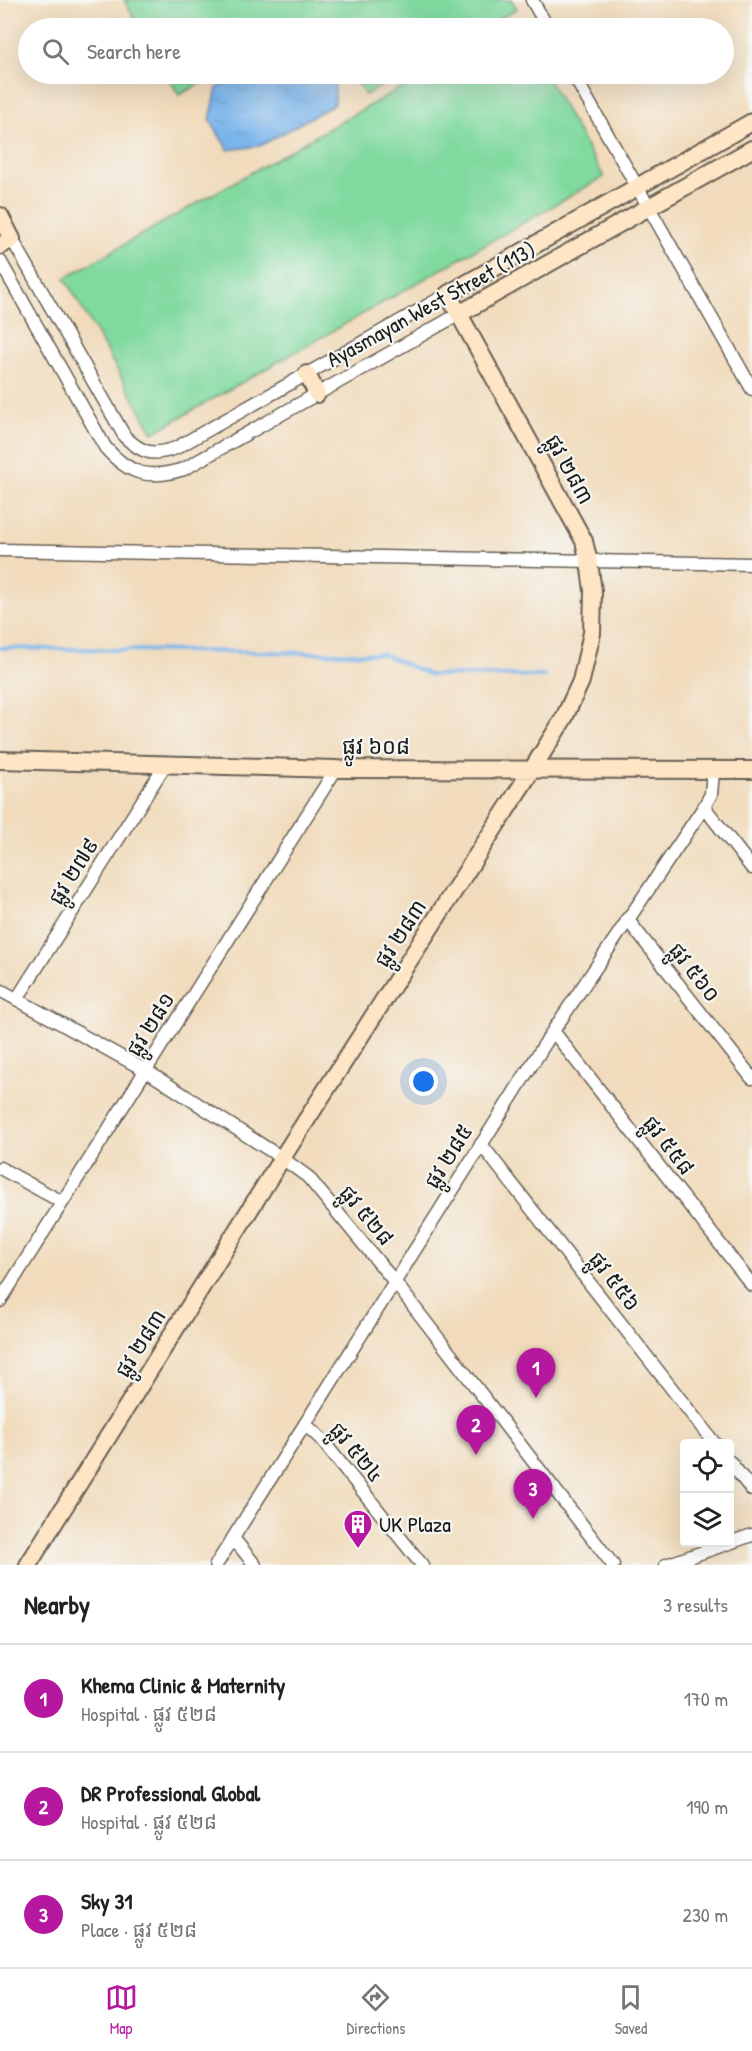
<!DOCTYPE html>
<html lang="en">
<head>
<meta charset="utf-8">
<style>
  body { margin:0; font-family:"Patrick Hand","Noto Sans Khmer",sans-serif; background:#f2f2f2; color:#222 }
  .controls { position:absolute; right:18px; bottom:18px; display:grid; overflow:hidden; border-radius:6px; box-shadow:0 6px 24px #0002 }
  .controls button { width:54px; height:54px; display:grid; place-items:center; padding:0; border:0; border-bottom:2px solid #e0e0e0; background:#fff; color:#222; font:30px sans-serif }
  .you { position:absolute; left:424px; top:1082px; width:21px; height:21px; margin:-15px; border:4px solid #fff; border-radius:50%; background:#1a73e8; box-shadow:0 0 0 9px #1a73e833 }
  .badge { display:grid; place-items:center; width:39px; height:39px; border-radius:50%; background:#b5179e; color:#fff; font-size:20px; font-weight:700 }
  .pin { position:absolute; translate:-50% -50px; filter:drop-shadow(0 2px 3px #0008) }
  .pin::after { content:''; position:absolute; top:32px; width:21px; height:18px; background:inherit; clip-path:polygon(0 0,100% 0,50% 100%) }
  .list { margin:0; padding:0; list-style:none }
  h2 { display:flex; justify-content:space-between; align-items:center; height:78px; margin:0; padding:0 24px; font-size:26px }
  h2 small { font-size:20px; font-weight:400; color:#767676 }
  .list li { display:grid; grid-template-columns:39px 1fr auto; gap:18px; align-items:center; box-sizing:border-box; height:108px; padding:0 24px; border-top:2px solid #e0e0e0 }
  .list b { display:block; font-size:22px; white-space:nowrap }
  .list p { margin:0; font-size:20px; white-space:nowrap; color:#767676 }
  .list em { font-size:20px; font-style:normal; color:#767676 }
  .icon { flex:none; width:33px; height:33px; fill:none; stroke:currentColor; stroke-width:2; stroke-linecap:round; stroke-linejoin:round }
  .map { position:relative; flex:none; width:752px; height:1565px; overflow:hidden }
  .search { position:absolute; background:#fff; box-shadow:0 6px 24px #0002; left:18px; right:18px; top:18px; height:66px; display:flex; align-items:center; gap:15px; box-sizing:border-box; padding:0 21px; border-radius:33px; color:#767676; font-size:22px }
  .sheet { height:402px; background:#fff }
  nav { display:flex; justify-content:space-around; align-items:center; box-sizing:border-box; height:84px; border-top:2px solid #e0e0e0; background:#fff; font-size:16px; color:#767676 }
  nav a { display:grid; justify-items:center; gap:3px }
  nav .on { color:#b5179e }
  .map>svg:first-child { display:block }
</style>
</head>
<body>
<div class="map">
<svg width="752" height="1565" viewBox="0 0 752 1565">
  <defs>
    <pattern id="water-ripples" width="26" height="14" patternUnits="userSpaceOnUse" patternTransform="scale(1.5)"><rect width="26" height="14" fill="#7ab5ec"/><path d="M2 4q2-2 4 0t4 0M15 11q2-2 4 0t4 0" fill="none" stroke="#699bca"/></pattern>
  </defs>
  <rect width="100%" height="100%" fill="#f6f6f2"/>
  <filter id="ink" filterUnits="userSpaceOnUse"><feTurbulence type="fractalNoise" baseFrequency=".0167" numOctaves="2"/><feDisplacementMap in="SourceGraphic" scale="12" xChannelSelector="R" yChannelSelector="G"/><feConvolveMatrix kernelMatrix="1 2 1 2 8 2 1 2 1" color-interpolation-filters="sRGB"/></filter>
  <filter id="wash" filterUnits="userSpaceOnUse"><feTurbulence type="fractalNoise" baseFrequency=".008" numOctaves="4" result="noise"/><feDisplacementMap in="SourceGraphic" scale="24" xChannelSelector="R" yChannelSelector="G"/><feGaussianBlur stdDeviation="1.35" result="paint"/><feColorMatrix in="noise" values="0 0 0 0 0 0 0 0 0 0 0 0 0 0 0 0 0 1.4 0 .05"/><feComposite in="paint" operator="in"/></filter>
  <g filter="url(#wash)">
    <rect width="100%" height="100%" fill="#f1dbbc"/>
    <path fill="#80d99f" stroke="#4e7a5e" stroke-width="1.5" d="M124 0H512L517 9 483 28H327L320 17 299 28H140Z
      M166 74H218L179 95Z
      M353 74H403L365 95Z
      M425 74H545L604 177 153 433 65 278Z"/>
    <path fill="url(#water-ripples)" stroke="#4b6884" stroke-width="1.5" d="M243 74H335V104L260 146 228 150 210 120 217 88Z"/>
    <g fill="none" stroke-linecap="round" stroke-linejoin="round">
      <path stroke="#7ab5ec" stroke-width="4" d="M0 648 383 654 430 675 545 676"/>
    </g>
  </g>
  <g filter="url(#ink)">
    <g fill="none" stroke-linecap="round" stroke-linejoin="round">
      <g stroke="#675f54" stroke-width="15">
        <path id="street" d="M532 0 548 28
          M573 74 752 389
          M12 239 125 437C143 454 153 456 176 448L448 294
          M0 261 105 447C129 475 149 480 184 469L459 314
          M0 550 752 564
          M704 807 752 868
          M627 919 752 1078
          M0 990 145 1070 282 1158 308 1177 394 1281 613 1565
          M17 999 165 765
          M553 1031 752 1285
          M481 1144 715 1444
          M0 1168 62 1202
          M0 1301 336 769
          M305 1424 321 1439 422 1565
          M730 1462 752 1490
          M233 1538 255 1565
          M216 1565 553 1031 704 807 711 794 713 772
          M666 1565 752 1535"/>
      </g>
      <g stroke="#675f54" stroke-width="20">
        <path id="secondary" d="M0 216 12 239 0 246
          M459 314 752 149
          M307 374 317 394
          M0 760 336 769 752 770
          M28 1565 282 1158 533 768 564 718 581 681 592 633 593 591 589 562 584 541 448 294 752 122"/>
      </g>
      <use href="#street" stroke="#fff" stroke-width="12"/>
      <use href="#secondary" stroke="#fde5c5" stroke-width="16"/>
    </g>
  </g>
  <defs>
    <g id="building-pin" transform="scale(1.5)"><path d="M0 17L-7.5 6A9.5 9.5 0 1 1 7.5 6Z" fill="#b5179e" stroke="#f6f6f2"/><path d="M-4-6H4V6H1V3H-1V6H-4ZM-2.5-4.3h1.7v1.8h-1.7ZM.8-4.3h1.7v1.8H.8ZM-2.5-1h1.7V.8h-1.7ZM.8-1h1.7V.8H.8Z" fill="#fff"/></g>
  </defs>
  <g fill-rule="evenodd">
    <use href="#building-pin" x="358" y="1524"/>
  </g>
  <g text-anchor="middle" stroke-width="4.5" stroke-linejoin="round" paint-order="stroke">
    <g font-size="22" fill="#1c1c1c" stroke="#f6f6f2">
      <text transform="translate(431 304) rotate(-29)" y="8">Ayasmayan West Street (113)</text>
      <text transform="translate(570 469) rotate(61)" y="8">ផ្លូវ ២៨៣</text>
      <text x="376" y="754">ផ្លូវ ៦០៨</text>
      <text transform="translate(73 871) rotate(-58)" y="8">ផ្លូវ ២៧៩</text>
      <text transform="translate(400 933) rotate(-57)" y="8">ផ្លូវ ២៨៣</text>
      <text transform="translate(695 972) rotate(52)" y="8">ផ្លូវ ៥៦០</text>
      <text transform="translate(150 1024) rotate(-58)" y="8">ផ្លូវ ២៨១</text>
      <text transform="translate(669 1145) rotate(52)" y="8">ផ្លូវ ៥៥៨</text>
      <text transform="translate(448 1156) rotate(-58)" y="8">ផ្លូវ ២៨៥</text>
      <text transform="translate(367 1215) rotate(50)" y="8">ផ្លូវ ៥២៨</text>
      <text transform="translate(615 1281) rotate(52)" y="8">ផ្លូវ ៥៥៦</text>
      <text transform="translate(140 1343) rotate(-58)" y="8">ផ្លូវ ២៨៣</text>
      <text transform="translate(357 1452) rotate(50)" y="8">ផ្លូវ ៥២៤</text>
    </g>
    <g font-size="22" fill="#1c1c1c" stroke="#f6f6f2" text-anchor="start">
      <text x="379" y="1532">UK Plaza</text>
    </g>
  </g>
</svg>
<div class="controls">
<button><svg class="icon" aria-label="locate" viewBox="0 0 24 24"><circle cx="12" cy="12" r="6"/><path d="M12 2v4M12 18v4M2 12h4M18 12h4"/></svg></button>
<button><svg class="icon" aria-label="layers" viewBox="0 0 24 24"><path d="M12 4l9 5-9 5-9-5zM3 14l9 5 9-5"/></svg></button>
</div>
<div class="you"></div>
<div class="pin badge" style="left:536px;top:1398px">1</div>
<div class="pin badge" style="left:476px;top:1455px">2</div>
<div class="pin badge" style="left:533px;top:1519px">3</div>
<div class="search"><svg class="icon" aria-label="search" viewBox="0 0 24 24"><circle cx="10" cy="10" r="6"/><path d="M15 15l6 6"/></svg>Search here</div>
</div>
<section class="sheet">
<h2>Nearby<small>3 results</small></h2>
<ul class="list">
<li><span class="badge">1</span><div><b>Khema Clinic &amp; Maternity</b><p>Hospital · ផ្លូវ ៥២៨</p></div><em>170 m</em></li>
<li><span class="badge">2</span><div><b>DR Professional Global</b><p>Hospital · ផ្លូវ ៥២៨</p></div><em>190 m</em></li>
<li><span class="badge">3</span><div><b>Sky 31</b><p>Place · ផ្លូវ ៥២៨</p></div><em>230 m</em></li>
</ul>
</section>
<nav>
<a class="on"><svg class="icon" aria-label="map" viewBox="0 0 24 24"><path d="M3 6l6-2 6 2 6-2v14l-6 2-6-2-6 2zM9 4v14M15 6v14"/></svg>Map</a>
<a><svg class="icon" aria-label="directions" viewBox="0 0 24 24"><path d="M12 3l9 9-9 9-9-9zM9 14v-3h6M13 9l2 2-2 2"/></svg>Directions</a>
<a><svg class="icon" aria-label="saved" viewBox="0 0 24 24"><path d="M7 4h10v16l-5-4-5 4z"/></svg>Saved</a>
</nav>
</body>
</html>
